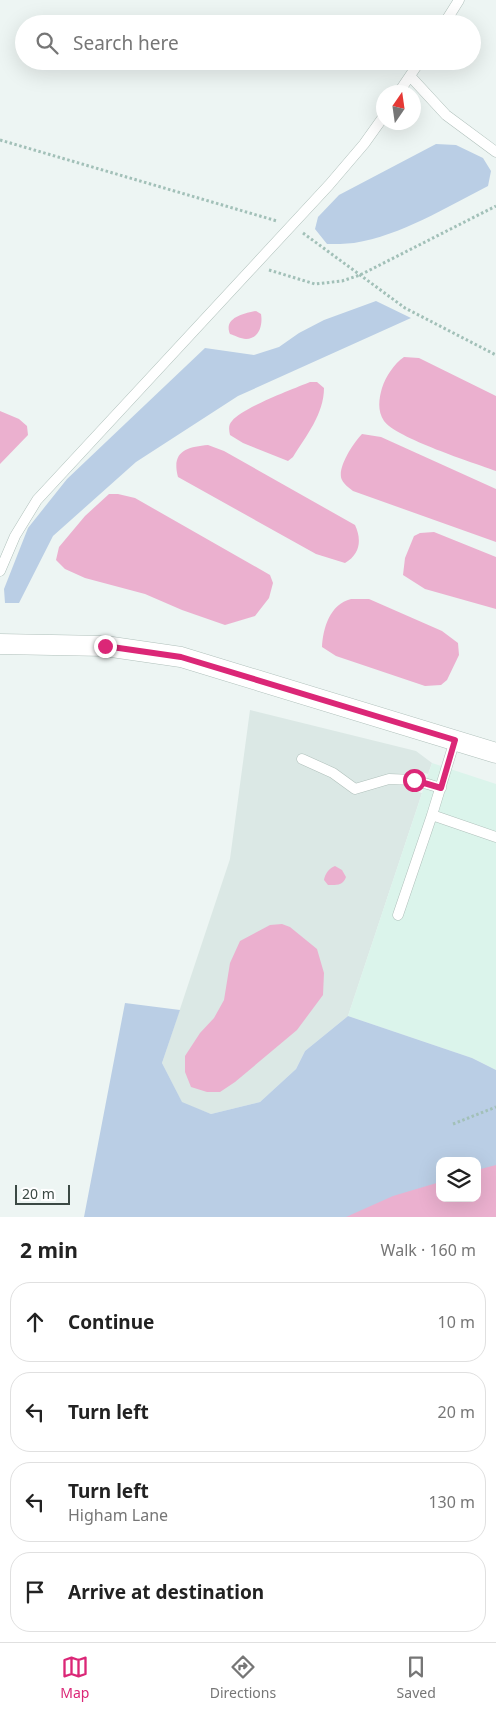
<!DOCTYPE html>
<html lang="en">
<head>
<meta charset="utf-8">
<style>
  body { margin:0; font-family:"Noto Sans",sans-serif; background:#f6f6f6; color:#222 }
  .controls { position:absolute; right:15px; bottom:15px; display:grid; overflow:hidden; border-radius:10px; box-shadow:0 5px 20px #0002 }
  .controls button { width:45px; height:45px; display:grid; place-items:center; padding:0; border:0; border-bottom:1px solid #e0e0e0; background:#fff; color:#222; font:25px sans-serif }
  .compass { position:absolute; left:376px; top:85px; width:45px; height:45px; border-radius:50%; background:#fff; box-shadow:0 5px 20px #0002; rotate:13deg }
  .scale { position:absolute; left:15px; bottom:12px; width:55px; box-sizing:border-box; padding-left:5px; border:2px solid #3b4944; border-top:0; font-size:14px; line-height:18px; white-space:nowrap; color:#3b4944; -webkit-text-stroke:4px #fff; paint-order:stroke }
  .stop { position:absolute; width:15px; height:15px; margin:-11px; border:4px solid #db2777; border-radius:50%; background:#fff }
  .stop.end { background:#db2777; border-color:#fff; box-shadow:0 1px 5px #0008 }
  .list { margin:0; padding:0; list-style:none }
  h2 { display:flex; justify-content:space-between; align-items:center; height:65px; margin:0; padding:0 20px; font-size:21px }
  h2 small { font-size:16px; font-weight:400; color:#767676 }
  .list li { display:grid; grid-template-columns:32px 1fr auto; gap:15px; align-items:center; box-sizing:border-box; height:80px; margin:0 10px 10px; padding:0 10px; border:1px solid #e0e0e0; border-radius:20px }
  .list b { display:block; font-size:19px; white-space:nowrap }
  .list p { margin:0; font-size:16px; white-space:nowrap; color:#767676 }
  .list em { font-size:16px; font-style:normal; color:#767676 }
  .icon { flex:none; width:28px; height:28px; fill:none; stroke:currentColor; stroke-width:2; stroke-linecap:round; stroke-linejoin:round }
  .map { position:relative; flex:none; width:496px; height:1217px; overflow:hidden }
  .search { position:absolute; background:#fff; box-shadow:0 5px 20px #0002; left:15px; right:15px; top:15px; height:55px; display:flex; align-items:center; gap:12px; box-sizing:border-box; padding:0 18px; border-radius:28px; color:#767676; font-size:19px }
  .sheet { height:425px; background:#fff }
  nav { display:flex; justify-content:space-around; align-items:center; box-sizing:border-box; height:70px; border-top:1px solid #e0e0e0; background:#fff; font-size:14px; color:#767676 }
  nav a { display:grid; justify-items:center; gap:2px }
  nav .on { color:#db2777 }
  .map>svg:first-child { display:block }
</style>
</head>
<body>
<div class="map">
<svg width="496" height="1217" viewBox="0 0 496 1217">
  <rect width="100%" height="100%" fill="#edf5f3"/>
  <path fill="#dbe8e5" d="M250 710 416 751 432 763 428 774 417 771 414 780 411 790 422 793 348 1016 305 1051 296 1069 260 1102 211 1114 182 1103 162 1063 230 859Z"/>
  <path fill="#dbf4eb" d="M432 763 496 784V1070L472 1058 348 1016Z"/>
  <path fill="#bacee5" fill-rule="evenodd" d="M436 144 456 145 483 158 491 171 488 186C445 208 402 235 354 243 345 244 335 244 327 244L315 229 318 217 339 195Z
    M376 301 411 318 238 396 136 462 53 536 19 603H5L4 589 28 528 67 479 205 348 254 355 279 347 299 333 324 320Z
    M125 1003 180 1010 162 1063 182 1102 211 1114 260 1102 296 1069 305 1051 348 1016 472 1058 496 1070V1217H84ZM440 1161H477V1198H440Z"/>
  <path fill="#ebb0cf" d="M256 311 261 314C263 325 259 339 246 339 241 339 234 335 230 334 223 318 244 313 256 311Z
    M404 357 419 358 496 396V471C474 463 396 438 384 421 377 411 379 398 382 388 386 376 394 364 404 357Z
    M310 382H317L324 388C324 414 306 436 293 457L288 461 243 443 230 435C229 430 228 425 232 421 242 408 293 389 310 382Z
    M0 411 19 419 27 426 28 435 0 464Z
    M362 434 381 437 496 489V542L353 491C349 488 344 484 342 480 336 469 354 442 362 434Z
    M208 445 224 451 355 525C362 540 360 554 345 563L316 554 178 477C171 451 187 447 208 445Z
    M109 494H118L135 498 270 575 273 583 269 598 255 616 225 625 182 610 145 594 85 578 65 569 56 560 59 547 85 516Z
    M434 532 496 557V609L425 589 403 575 405 558 414 536 420 533Z
    M351 599H369L442 631 458 643 459 655 447 680 441 685 425 686 336 656 322 647C323 628 330 604 351 599Z
    M335 866 342 870 346 877C343 886 336 885 328 885L324 880C325 874 329 868 335 866Z
    M282 924 290 927 317 949 324 973 323 995 297 1030 235 1082 220 1092H207L191 1087 185 1072V1056L200 1033 214 1018 224 1000 230 963 240 941 270 925Z
    M496 1165V1217H346L393 1196 440 1182V1198H477V1170Z"/>
  <g fill="none" stroke-linecap="round" stroke-linejoin="round">
    <g stroke="#b0c0bb" stroke-width="11">
      <path id="service" d="M444 24 459 0
        M410 76 446 115 496 152
        M399 92 420 61
        M0 571 15 536 37 500 329 185 364 144 384 116
        M302 759 333 773 355 789 389 779 414 780 441 788
        M432 815 496 837
        M398 915 432 815 455 740"/>
    </g>
    <g stroke="#b0c0bb" stroke-width="21">
      <path id="minor" d="M0 644 105 646 181 657 496 753"/>
    </g>
    <path stroke="#a2c0b8" stroke-width="3" stroke-dasharray="2.5 2.5" stroke-linecap="butt" d="M0 140 277 221
      M303 233 405 308 496 355
      M269 270 315 284 342 281 360 275 496 206
      M453 1124 496 1107"/>
    <use href="#service" stroke="#fff" stroke-width="10"/>
    <use href="#minor" stroke="#fff" stroke-width="20"/>
  </g>
  <g fill="none" stroke-linecap="round" stroke-linejoin="round">
    <path stroke="#db2777" stroke-width="6" d="M105 646 181 657 455 740 441 788 414 780"/>
  </g>
</svg>
<div class="controls">
<button><svg class="icon" aria-label="layers" viewBox="0 0 24 24"><path d="M12 4l9 5-9 5-9-5zM3 14l9 5 9-5"/></svg></button>
</div>
<svg class="compass" viewBox="-18 -18 36 36"><path d="M0-13l5 13h-10z" fill="#e53935"/><path d="M0 13l5-13h-10z" fill="#767676"/></svg>
<div class="scale">20 m</div>
<div class="stop" style="left:414px;top:780px"></div>
<div class="stop end" style="left:105px;top:646px"></div>
<div class="search"><svg class="icon" aria-label="search" viewBox="0 0 24 24"><circle cx="10" cy="10" r="6"/><path d="M15 15l6 6"/></svg>Search here</div>
</div>
<section class="sheet">
<h2>2 min<small>Walk · 160 m</small></h2>
<ul class="list">
<li><svg class="icon" aria-label="ahead" viewBox="0 0 24 24"><path d="M12 20V5M6 11l6-6 6 6"/></svg><div><b>Continue</b></div><em>10 m</em></li>
<li><svg class="icon" aria-label="left" viewBox="0 0 24 24"><path d="M17 20v-9H6M10 6l-5 5 5 5"/></svg><div><b>Turn left</b></div><em>20 m</em></li>
<li><svg class="icon" aria-label="left" viewBox="0 0 24 24"><path d="M17 20v-9H6M10 6l-5 5 5 5"/></svg><div><b>Turn left</b><p>Higham Lane</p></div><em>130 m</em></li>
<li><svg class="icon" aria-label="arrive" viewBox="0 0 24 24"><path d="M6 21V4h12l-3 4 3 4H6"/></svg><div><b>Arrive at destination</b></div></li>
</ul>
</section>
<nav>
<a class="on"><svg class="icon" aria-label="map" viewBox="0 0 24 24"><path d="M3 6l6-2 6 2 6-2v14l-6 2-6-2-6 2zM9 4v14M15 6v14"/></svg>Map</a>
<a><svg class="icon" aria-label="directions" viewBox="0 0 24 24"><path d="M12 3l9 9-9 9-9-9zM9 14v-3h6M13 9l2 2-2 2"/></svg>Directions</a>
<a><svg class="icon" aria-label="saved" viewBox="0 0 24 24"><path d="M7 4h10v16l-5-4-5 4z"/></svg>Saved</a>
</nav>
</body>
</html>
